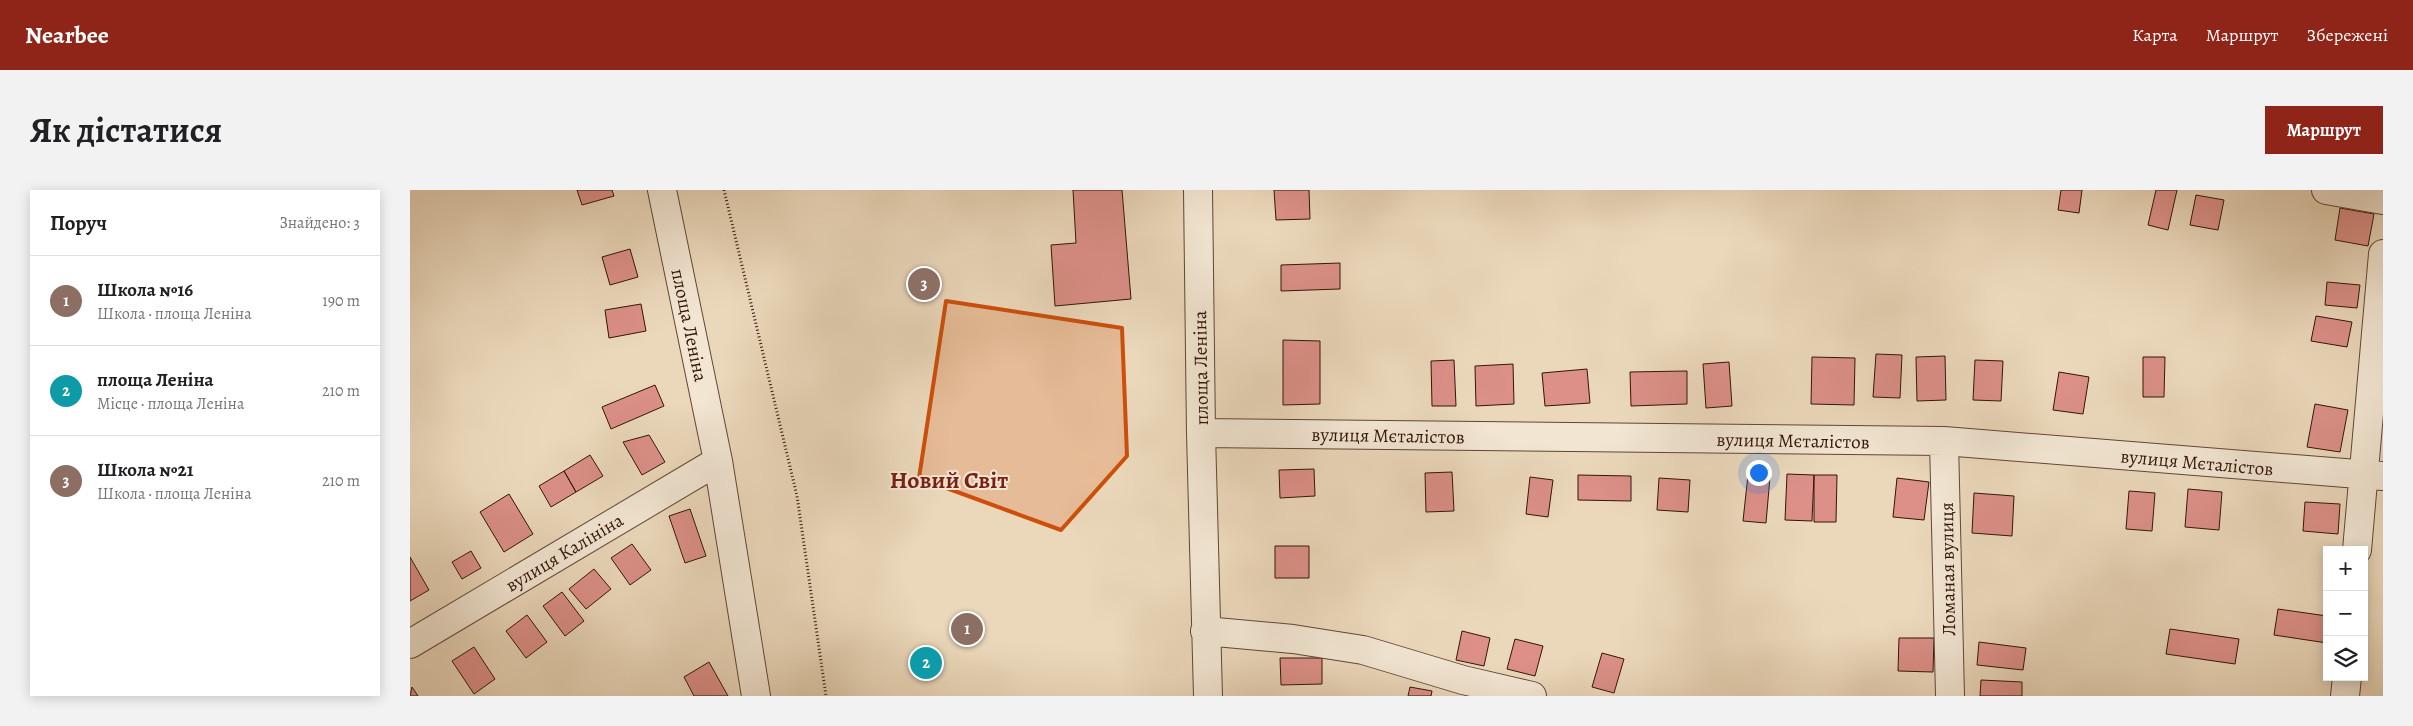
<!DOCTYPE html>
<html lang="uk">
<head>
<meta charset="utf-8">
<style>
  body { margin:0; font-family:Alegreya,serif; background:#f2f2f2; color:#202124 }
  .controls { position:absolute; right:15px; bottom:15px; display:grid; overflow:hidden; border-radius:0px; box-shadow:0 2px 12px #0003 }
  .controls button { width:45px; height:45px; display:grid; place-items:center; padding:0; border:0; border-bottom:1px solid #e0e0e0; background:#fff; color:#202124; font:25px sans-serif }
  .you { position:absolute; left:1348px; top:282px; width:18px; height:18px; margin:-12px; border:4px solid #fff; border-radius:50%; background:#1a73e8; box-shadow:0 0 0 8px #1a73e833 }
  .badge { display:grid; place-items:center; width:32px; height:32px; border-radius:50%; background:#8f2418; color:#fff; font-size:16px; font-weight:700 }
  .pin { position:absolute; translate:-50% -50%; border:2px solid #fff; box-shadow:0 1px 5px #0006 }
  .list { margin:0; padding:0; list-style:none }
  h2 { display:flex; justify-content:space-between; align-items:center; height:65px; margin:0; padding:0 20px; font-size:21px }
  h2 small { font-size:16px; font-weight:400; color:#757577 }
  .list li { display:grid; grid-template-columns:32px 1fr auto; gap:15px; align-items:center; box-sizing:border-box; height:90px; padding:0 20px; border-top:1px solid #e0e0e0 }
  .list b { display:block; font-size:19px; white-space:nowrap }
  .list p { margin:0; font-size:16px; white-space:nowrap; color:#757577 }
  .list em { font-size:16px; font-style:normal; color:#757577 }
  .icon { flex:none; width:28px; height:28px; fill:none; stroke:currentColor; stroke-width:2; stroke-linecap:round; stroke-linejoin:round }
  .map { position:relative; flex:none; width:1973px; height:506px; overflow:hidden; border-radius:0px }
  header { display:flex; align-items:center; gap:30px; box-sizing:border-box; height:70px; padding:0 25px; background:#8f2418; color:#fff }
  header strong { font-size:24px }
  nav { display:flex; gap:28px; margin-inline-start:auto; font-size:18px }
  .intro { display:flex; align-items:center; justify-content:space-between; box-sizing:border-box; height:120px; padding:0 30px }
  h1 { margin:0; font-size:35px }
  .button { padding:12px 22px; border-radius:0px; background:#8f2418; color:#fff; font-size:18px; font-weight:700 }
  main { display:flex; gap:30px; padding:0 30px }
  aside { flex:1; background:#fff; border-radius:0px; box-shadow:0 2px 12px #0003 }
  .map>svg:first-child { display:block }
</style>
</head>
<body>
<header>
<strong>Nearbee</strong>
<nav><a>Карта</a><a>Маршрут</a><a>Збережені</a></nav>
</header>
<div class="intro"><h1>Як дістатися</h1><a class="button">Маршрут</a></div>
<main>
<aside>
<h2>Поруч<small>Знайдено: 3</small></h2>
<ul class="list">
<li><span class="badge" style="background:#8d6e63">1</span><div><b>Школа №16</b><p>Школа · площа Леніна</p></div><em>190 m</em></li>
<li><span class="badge" style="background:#0f9aa8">2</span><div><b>площа Леніна</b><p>Місце · площа Леніна</p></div><em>210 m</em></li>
<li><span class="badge" style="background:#8d6e63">3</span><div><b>Школа №21</b><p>Школа · площа Леніна</p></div><em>210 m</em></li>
</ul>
</aside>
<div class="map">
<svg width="1973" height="506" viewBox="0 0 1973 506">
  <rect width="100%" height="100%" fill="#ebd8bb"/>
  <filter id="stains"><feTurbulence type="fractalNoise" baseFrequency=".004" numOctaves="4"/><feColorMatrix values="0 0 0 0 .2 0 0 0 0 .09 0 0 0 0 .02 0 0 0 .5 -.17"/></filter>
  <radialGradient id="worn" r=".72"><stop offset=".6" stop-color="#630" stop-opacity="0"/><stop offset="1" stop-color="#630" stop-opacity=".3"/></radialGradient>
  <path fill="#dc9088" stroke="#331508" d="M167 0H202L204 6 172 15Z
    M663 0H712L721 109 645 116 641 55 666 53Z
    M864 0H899L900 29 866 30Z
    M1651 0H1672L1669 23 1648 20Z
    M1746 0H1767L1758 40 1738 35Z
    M1786 5 1814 10 1808 40 1780 35Z
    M1930 18 1964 24 1958 56 1925 50Z
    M220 59 228 87 200 95 192 67Z
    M930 73V99L871 101V75Z
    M1917 92 1950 95 1947 118 1915 115Z
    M231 114 236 141 199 148 195 120Z
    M1906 126 1942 132 1937 157 1901 151Z
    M873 150 910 151V214L873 215Z
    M1466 164 1492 165 1490 208 1463 207Z
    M1535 166 1536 210 1507 211 1506 167Z
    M1402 167 1445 168 1444 215 1401 214Z
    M1733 167H1755L1754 207H1733Z
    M1044 170 1046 216H1022L1021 171Z
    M1565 170 1593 171 1591 211 1563 210Z
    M1319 172 1322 216 1296 218 1293 174Z
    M1103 174 1104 214 1066 216 1065 176Z
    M1177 179 1180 213 1135 216 1132 183Z
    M1277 181V214L1221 216 1220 182Z
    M1649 182 1679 187 1673 224 1643 220Z
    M245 195 254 216 201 239 192 217Z
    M1905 214 1938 220 1930 262 1897 257Z
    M239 245 255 272 232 285 213 252Z
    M180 265 193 286 166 302 154 281Z
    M904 279 905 306 870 308 869 280Z
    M154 281 166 302 141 317 129 296Z
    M1042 282 1044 321 1016 322 1015 283Z
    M1377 284 1404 285 1402 331 1375 330Z
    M1168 285 1221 286V311L1168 310Z
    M1338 285 1360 287 1356 333 1333 331Z
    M1404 285H1427L1426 332H1404Z
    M1120 287 1143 290 1138 327 1116 324Z
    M1249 288 1280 290 1278 322 1247 320Z
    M1487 288 1519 292 1514 330 1483 327Z
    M1778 299 1812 302 1809 340 1775 337Z
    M1719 301 1745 303 1742 341 1716 339Z
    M1564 303 1604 306 1602 346 1562 343Z
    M99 304 123 344 94 362 70 322Z
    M1895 312 1930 314 1928 344 1893 341Z
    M280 319 296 366 275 373 259 326Z
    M222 354 241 380 220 395 201 368Z
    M865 356H899V388H865Z
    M61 361 71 378 52 389 42 372Z
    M0 367 19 400 0 411Z
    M184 379 201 399 176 419 159 399Z
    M152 402 174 431 155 446 133 416Z
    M1868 419 1917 426V453L1864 445Z
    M117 425 137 452 116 468 96 441Z
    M1760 439 1829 449 1825 474 1756 464Z
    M1052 441 1080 448 1074 476 1046 470Z
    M1489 448H1524L1523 482 1488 481Z
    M1105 449 1133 456 1125 486 1097 479Z
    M1569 452 1616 458 1613 480 1567 475Z
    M64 457 85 489 64 504 42 471Z
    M1192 463 1214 469 1204 503 1182 497Z
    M870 468H912V494L871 495Z
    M299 472 318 506H284L274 487Z
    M1571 490 1612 492V506H1570Z
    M2 497 8 506H0Z
    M1000 497 1022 501 1021 506H998Z"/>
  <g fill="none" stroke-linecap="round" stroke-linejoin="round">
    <g stroke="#614635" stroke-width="30">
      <path id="minor" d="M252 0 308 271 346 506
        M788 0 791 243 798 506
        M1916 0 1973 10
        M791 243 1534 251 1973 286
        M1534 251 1540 506
        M1947 360 1973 64
        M795 441 883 449 953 460 1053 490 1122 506
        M0 454 308 271
        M1935 506 1937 487"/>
    </g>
    <path stroke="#331508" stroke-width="3" stroke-dasharray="1 2.5" stroke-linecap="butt" d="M314 0 387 306 416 506"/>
    <use href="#minor" stroke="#f2e6d3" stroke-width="28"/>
  </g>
  <path fill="#cd4f0b" fill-opacity="0.2" stroke="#cd4f0b" stroke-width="4" stroke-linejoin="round" d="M536 111 712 138 717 266 651 340 509 288Z"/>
  <g text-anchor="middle" stroke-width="4" stroke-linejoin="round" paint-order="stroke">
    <g font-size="19" fill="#331508" stroke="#f2e6d3">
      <text transform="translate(280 135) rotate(78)" y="7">площа Леніна</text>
      <text transform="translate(790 178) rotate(-91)" y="7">площа Леніна</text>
      <text transform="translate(978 245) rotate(1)" y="7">вулиця Мєталістов</text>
      <text transform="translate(1383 250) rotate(1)" y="7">вулиця Мєталістов</text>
      <text transform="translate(1787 272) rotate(5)" y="7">вулиця Мєталістов</text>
      <text transform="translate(154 362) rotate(-31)" y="7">вулиця Калініна</text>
      <text transform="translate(1537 379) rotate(-91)" y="7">Ломаная вулиця</text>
    </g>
    <g font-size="24" font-weight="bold" fill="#7a1f14" stroke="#f2e6d3">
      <text x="539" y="298">Новий Світ</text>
    </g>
  </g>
  <rect width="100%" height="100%" filter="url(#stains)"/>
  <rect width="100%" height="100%" fill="url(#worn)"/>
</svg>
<div class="controls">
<button>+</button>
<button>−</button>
<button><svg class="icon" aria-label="layers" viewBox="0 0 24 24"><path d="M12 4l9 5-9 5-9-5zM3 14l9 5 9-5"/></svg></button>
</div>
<div class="you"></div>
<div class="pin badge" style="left:557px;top:439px;background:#8d6e63">1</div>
<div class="pin badge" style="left:516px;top:473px;background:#0f9aa8">2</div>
<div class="pin badge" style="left:514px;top:94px;background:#8d6e63">3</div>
</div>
</main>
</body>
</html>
